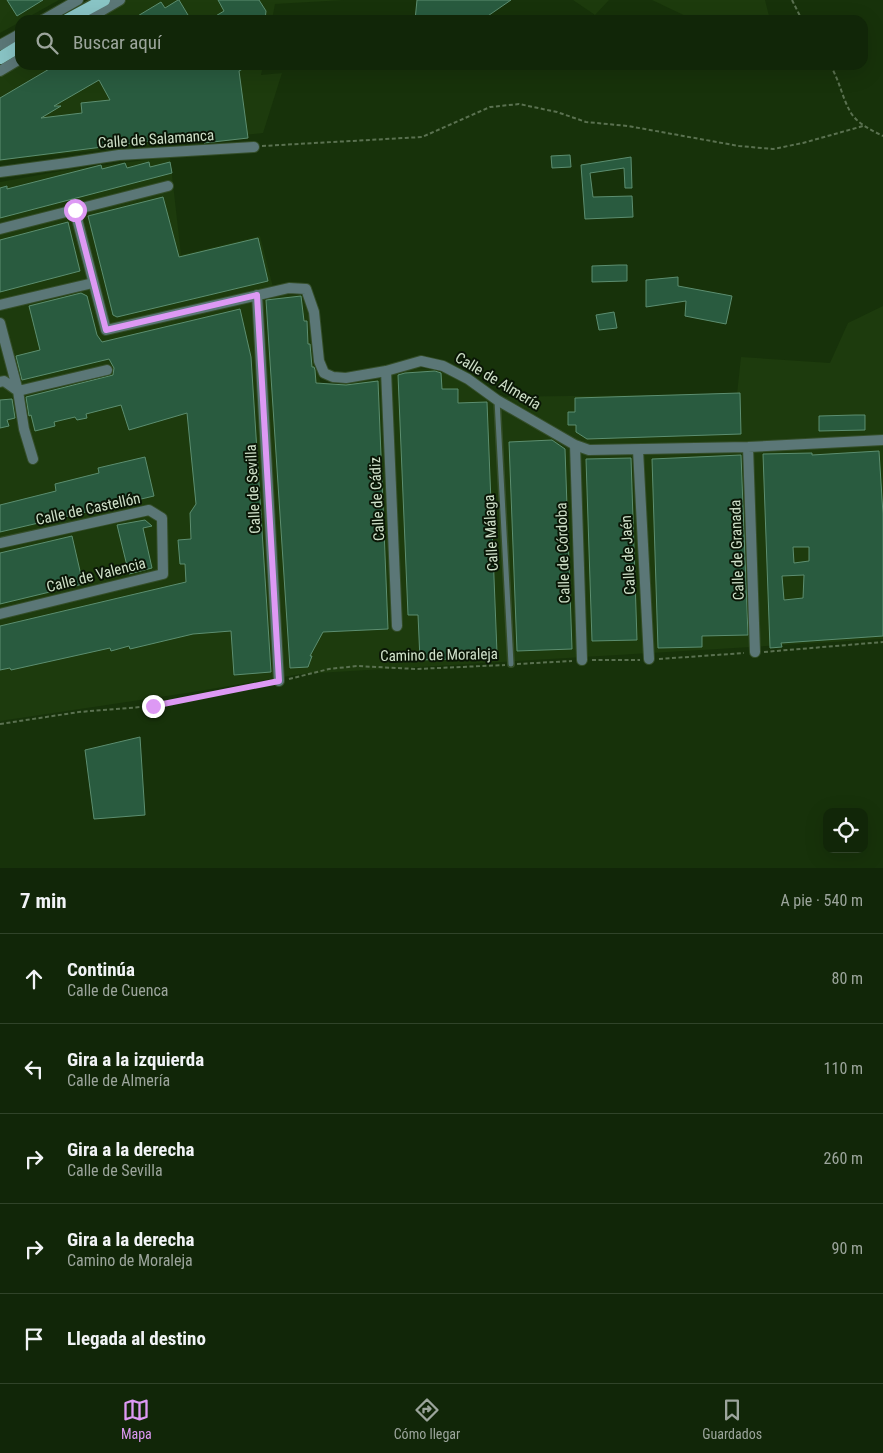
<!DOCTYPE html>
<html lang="es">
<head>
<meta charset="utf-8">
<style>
  body { margin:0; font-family:"Roboto Condensed",sans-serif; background:#1a2e12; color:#f1f3f6 }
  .controls { position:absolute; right:15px; bottom:15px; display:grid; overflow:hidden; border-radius:10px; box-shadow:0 5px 20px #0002 }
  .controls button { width:45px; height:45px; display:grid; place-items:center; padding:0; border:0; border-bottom:1px solid #304329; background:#112608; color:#f1f3f6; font:25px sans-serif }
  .stop { position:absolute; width:15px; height:15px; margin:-11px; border:4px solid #dd99f4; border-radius:50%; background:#fff }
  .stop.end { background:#dd99f4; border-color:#fff; box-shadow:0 1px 5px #0008 }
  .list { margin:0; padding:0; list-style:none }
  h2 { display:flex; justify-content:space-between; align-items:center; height:65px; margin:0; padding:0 20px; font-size:21px }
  h2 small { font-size:16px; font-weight:400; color:#9ca59c }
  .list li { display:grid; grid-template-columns:32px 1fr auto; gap:15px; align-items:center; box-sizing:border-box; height:90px; padding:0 20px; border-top:1px solid #304329 }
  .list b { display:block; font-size:19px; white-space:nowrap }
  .list p { margin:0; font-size:16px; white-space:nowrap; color:#9ca59c }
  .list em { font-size:16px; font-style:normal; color:#9ca59c }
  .icon { flex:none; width:28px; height:28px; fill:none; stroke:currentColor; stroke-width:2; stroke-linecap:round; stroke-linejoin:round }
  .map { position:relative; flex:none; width:883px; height:868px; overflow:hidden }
  .search { position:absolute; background:#112608; box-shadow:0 5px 20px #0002; left:15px; right:15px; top:15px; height:55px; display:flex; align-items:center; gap:12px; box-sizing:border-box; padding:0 18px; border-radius:15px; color:#9ca59c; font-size:19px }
  .sheet { height:515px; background:#112608 }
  nav { display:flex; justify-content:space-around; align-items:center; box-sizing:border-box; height:70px; border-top:1px solid #304329; background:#112608; font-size:14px; color:#9ca59c }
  nav a { display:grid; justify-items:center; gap:2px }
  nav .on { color:#dd99f4 }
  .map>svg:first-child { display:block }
</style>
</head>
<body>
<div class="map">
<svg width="883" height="868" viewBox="0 0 883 868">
  <rect width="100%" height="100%" fill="#17320a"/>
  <path fill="#1d3b0d" d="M0 0H59L23 20H20V22L0 33Z
    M126 0H344L275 4 272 20H91Z
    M573 0H609L595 15Z
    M652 0H765L770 20H694Z
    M20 62V65H263L261 75 282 73 263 133 13 159 0 162V74Z
    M170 157 181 255 260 236 275 295H305L321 386 379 379 404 367 443 370 489 397 737 394 741 357 830 363 848 323 883 306V639L301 674 193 692 0 721V182L73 169Z"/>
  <path fill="#295b3f" stroke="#5c8e70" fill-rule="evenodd" d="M7 0H43L17 16Z
    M178 0H179L191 20H131L161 2 165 8Z
    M218 0H259L266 11 265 20H209L224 11Z
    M417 0H511L482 20H415Z
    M56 65H250L239 71 248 138 204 143 203 138 158 144V140L0 160V98ZM99 80 110 100 81 103 82 113 41 118 61 106H54Z
    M570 155 571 167 552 168 551 156Z
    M631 157 632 188H625L624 168 590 173 593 197 632 196 633 217 585 219 581 165Z
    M149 162 150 167 170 162 172 173 0 218V188L7 186V189L101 165 102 169 125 163 127 168Z
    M163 197 179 257 258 238 268 281 117 317 113 315 88 216Z
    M68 222 80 271 0 292V240Z
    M619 265H627V281L592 282V266Z
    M678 277V286L732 296 726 324 685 316 686 301 646 307V280Z
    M81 293 87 296 97 335 102 342 240 309 251 357 271 672 234 675 231 631 193 634 130 649 129 646 111 651 110 648 11 670 10 668 0 670V626L186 582 185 564H180L178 540 191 539 190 513 196 504 187 413 129 430 121 405 86 414 87 418 77 420 75 417 54 422 55 426 35 431 31 415 29 416 26 397 113 375 114 368 109 359 22 380 16 356 40 350 29 306Z
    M301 296 304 321H307L308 344H310L312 367H314L315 370 316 383 346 385 378 381 388 629 323 632 310 656H312L308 667 290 668 266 300Z
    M614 312 617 328 599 330 596 315Z
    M435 371 441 373 442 389H458V403L487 402 497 653 453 656V659L420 660 418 615H408L398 375 405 373Z
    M740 393 741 434 587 439 576 432V425H568V412H575V398Z
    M12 399 15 418 7 420 9 426 0 428V400Z
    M855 415H865V430L819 431V416Z
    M552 440 565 449 572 649 517 651 509 442Z
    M879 451 883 514V636L781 643 782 647 770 648 763 454 812 453V455ZM793 547H809V561L794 563ZM804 575 803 598 784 600 782 576Z
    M741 455 748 635 702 636V647L658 648 652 459Z
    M145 457 154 496 0 532V505L56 491 55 484 99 473 98 468Z
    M631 458 637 640 592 641 586 459Z
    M145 520 152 526 143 528 152 568 129 574 117 525Z
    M72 536 83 584 0 604V553Z
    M140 737 145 815 94 819 85 750Z"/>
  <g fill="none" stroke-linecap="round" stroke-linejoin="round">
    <g stroke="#344e29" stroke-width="8">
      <path id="lane" d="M497 400 511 664"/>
    </g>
    <g stroke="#344e29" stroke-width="12">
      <path id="street" d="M43 20 78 0
        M86 20 120 0
        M0 45 20 34
        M0 71 20 59
        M0 172 67 163 119 155 254 147
        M75 211 106 330 289 288 306 289 314 312 319 361 324 373 333 377 346 378 386 371 421 361 443 366 468 379 497 400 575 445 589 450 748 447 883 440
        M0 229 168 186
        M257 295 279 681
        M0 305 93 283
        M0 323 18 391 24 429 33 459
        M386 371 397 626
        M0 382 4 381 18 391 107 370
        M575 445 582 660
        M748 447 755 652
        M638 450 649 659
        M0 543 149 510 162 518 163 574 0 614"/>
    </g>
    <g stroke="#344e29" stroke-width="15">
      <path id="primary" d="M67 20 104 0
        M0 58 20 46"/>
    </g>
    <path stroke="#5a7150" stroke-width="2" stroke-dasharray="4 2.5" stroke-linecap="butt" d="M792 0 802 20
      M830 65C840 81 842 98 851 113 858 124 871 130 883 136
      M262 146 422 137 490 107 519 104 557 112 586 122 628 126 739 146 773 149 803 143 863 126
      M764 652 883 642
      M659 659 744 653
      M592 660H640
      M517 664 572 661
      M289 679 329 669 357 666 416 669 505 665
      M0 724 79 712 153 706 269 683"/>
    <use href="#lane" stroke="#5b7777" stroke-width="5"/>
    <use href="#street" stroke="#5b7777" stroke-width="10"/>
    <use href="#primary" stroke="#89c4c5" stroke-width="12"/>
  </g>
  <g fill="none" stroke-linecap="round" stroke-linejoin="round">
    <path stroke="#dd99f4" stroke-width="6" d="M75 210 106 330 257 295 279 681 153 706"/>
  </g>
  <g text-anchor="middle" stroke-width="4" stroke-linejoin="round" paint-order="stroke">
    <g font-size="15" fill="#cfe0c9" stroke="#0a1606">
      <text transform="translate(156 139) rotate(-4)" y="5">Calle de Salamanca</text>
      <text transform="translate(498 381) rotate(31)" y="5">Calle de Almería</text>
      <text transform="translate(253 489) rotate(-93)" y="5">Calle de Sevilla</text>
      <text transform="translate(377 499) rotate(-93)" y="5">Calle de Cádiz</text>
      <text transform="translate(88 509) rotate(-12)" y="5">Calle de Castellón</text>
      <text transform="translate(491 533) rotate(-93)" y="5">Calle Málaga</text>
      <text transform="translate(737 550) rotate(-92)" y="5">Calle de Granada</text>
      <text transform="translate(563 553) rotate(-92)" y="5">Calle de Córdoba</text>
      <text transform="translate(628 555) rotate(-93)" y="5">Calle de Jaén</text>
      <text transform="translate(96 575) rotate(-14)" y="5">Calle de Valencia</text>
      <text transform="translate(439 655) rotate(-1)" y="5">Camino de Moraleja</text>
    </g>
  </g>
</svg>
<div class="controls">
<button><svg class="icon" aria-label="locate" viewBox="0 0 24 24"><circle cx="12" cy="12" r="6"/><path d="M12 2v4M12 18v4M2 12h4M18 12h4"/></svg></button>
</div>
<div class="stop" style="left:75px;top:210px"></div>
<div class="stop end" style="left:153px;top:706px"></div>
<div class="search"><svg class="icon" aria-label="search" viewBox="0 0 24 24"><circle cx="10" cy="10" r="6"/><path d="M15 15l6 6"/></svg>Buscar aquí</div>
</div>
<section class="sheet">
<h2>7 min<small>A pie · 540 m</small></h2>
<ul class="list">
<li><svg class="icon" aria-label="ahead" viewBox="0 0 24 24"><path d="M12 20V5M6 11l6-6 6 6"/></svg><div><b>Continúa</b><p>Calle de Cuenca</p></div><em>80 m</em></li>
<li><svg class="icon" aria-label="left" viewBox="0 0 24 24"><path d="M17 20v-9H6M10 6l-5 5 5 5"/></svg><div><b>Gira a la izquierda</b><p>Calle de Almería</p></div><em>110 m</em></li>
<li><svg class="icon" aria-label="right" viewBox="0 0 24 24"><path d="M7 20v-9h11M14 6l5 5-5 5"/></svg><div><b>Gira a la derecha</b><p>Calle de Sevilla</p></div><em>260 m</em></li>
<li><svg class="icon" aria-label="right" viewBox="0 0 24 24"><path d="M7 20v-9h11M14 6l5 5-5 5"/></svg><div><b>Gira a la derecha</b><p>Camino de Moraleja</p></div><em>90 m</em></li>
<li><svg class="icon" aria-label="arrive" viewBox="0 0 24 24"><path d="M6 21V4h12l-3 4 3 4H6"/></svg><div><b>Llegada al destino</b></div></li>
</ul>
</section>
<nav>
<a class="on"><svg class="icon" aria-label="map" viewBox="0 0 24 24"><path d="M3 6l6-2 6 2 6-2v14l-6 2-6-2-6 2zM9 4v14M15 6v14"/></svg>Mapa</a>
<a><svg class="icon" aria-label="directions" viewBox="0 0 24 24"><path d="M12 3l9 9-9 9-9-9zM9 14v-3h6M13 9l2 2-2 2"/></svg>Cómo llegar</a>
<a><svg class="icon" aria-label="saved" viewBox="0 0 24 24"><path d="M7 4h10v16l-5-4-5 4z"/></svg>Guardados</a>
</nav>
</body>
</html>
